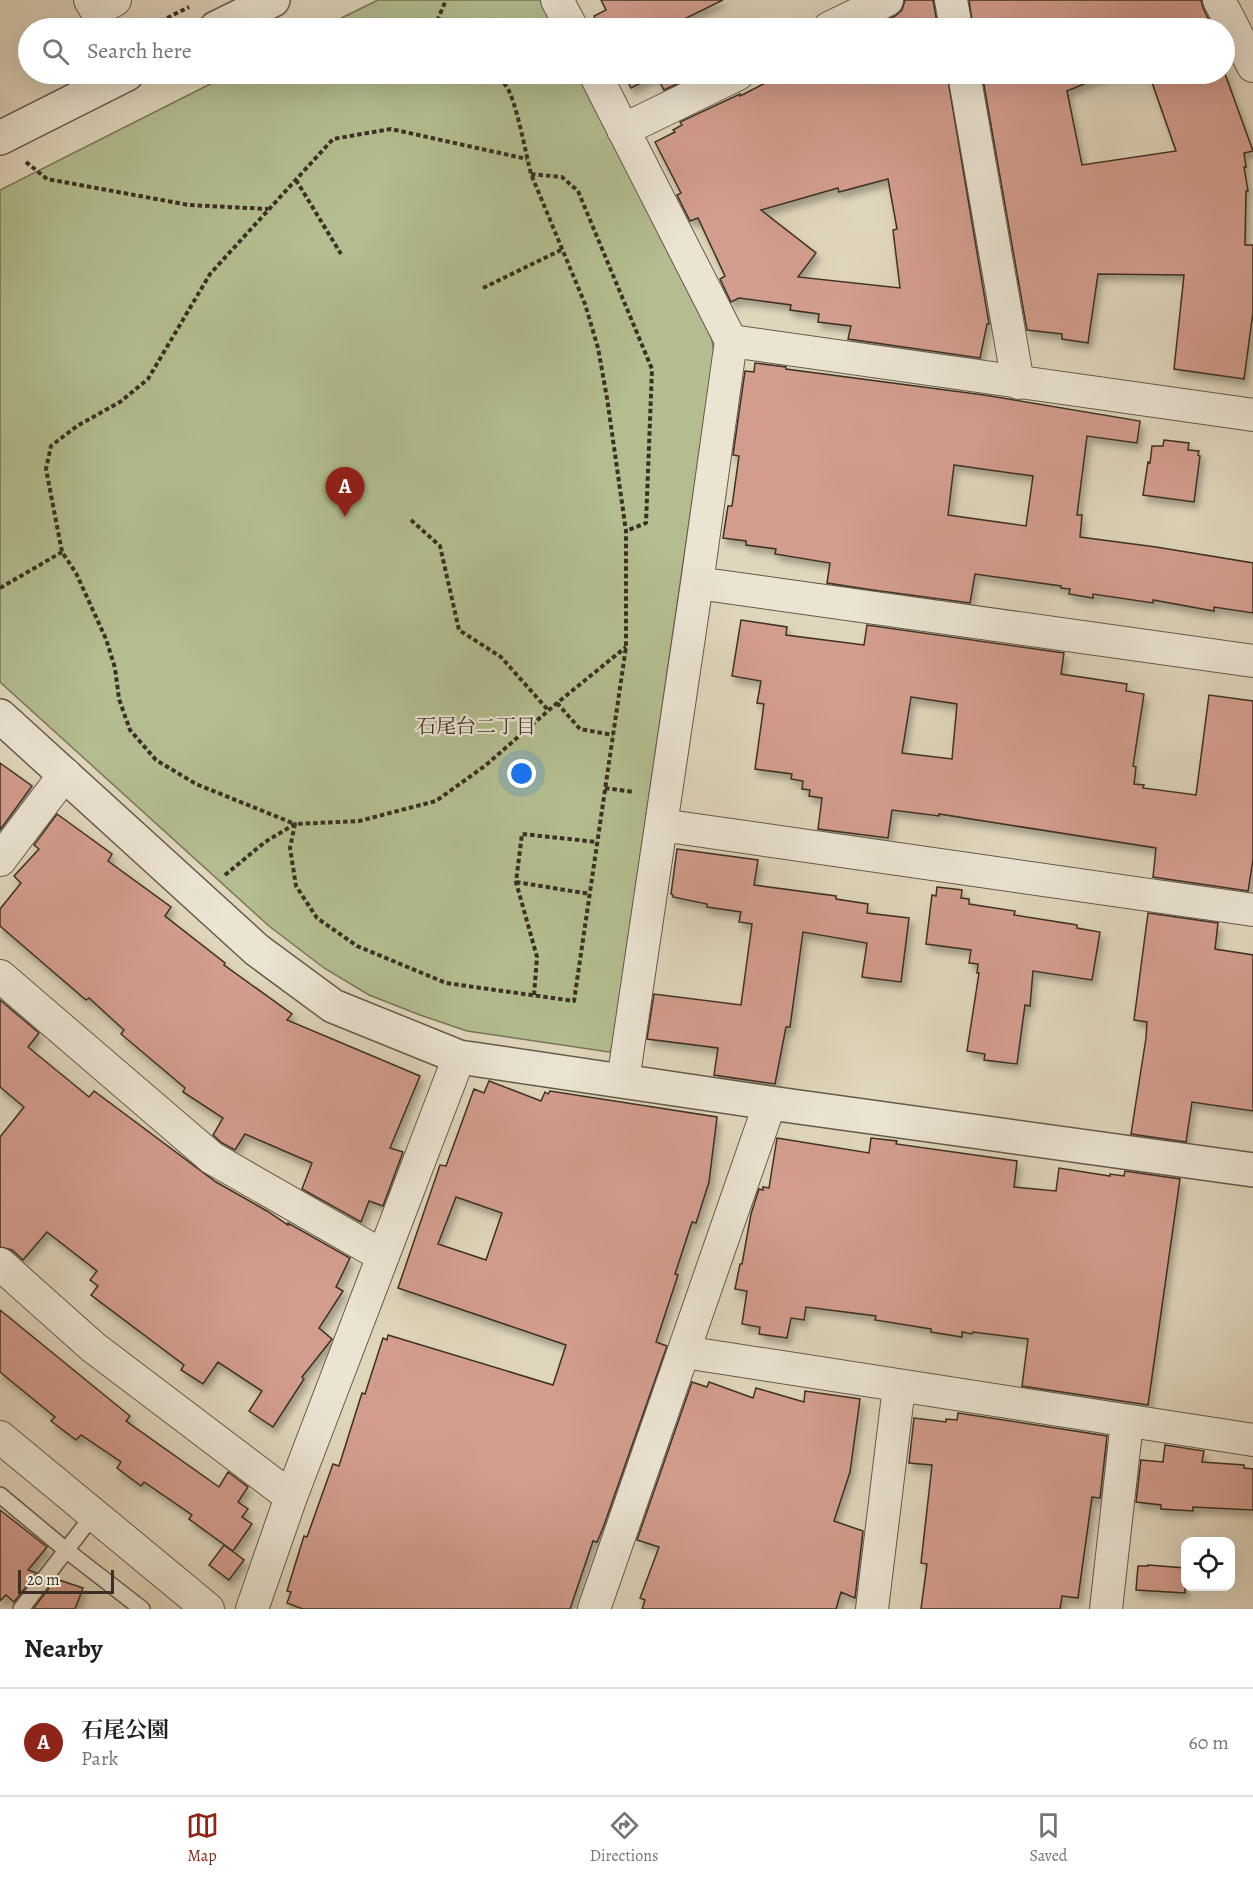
<!DOCTYPE html>
<html lang="en">
<head>
<meta charset="utf-8">
<style>
  body { margin:0; font-family:Alegreya,"Noto Serif JP",serif; background:#f2f2f2; color:#202124 }
  .controls { position:absolute; right:18px; bottom:18px; display:grid; overflow:hidden; border-radius:12px; box-shadow:0 6px 24px #0002 }
  .controls button { width:54px; height:54px; display:grid; place-items:center; padding:0; border:0; border-bottom:2px solid #e0e0e0; background:#fff; color:#202124; font:30px sans-serif }
  .scale { position:absolute; left:18px; bottom:15px; width:96px; box-sizing:border-box; padding-left:6px; border:3px solid #3c3024; border-top:0; font-size:16px; line-height:21px; white-space:nowrap; color:#3c3024; -webkit-text-stroke:4px #ebe4d3; paint-order:stroke }
  .you { position:absolute; left:522px; top:774px; width:21px; height:21px; margin:-15px; border:4px solid #fff; border-radius:50%; background:#1a73e8; box-shadow:0 0 0 9px #1a73e833 }
  .badge { display:grid; place-items:center; width:39px; height:39px; border-radius:50%; background:#8f2418; color:#fff; font-size:20px; font-weight:700 }
  .pin { position:absolute; translate:-50% -50px; filter:drop-shadow(0 2px 3px #0008) }
  .pin::after { content:''; position:absolute; top:32px; width:21px; height:18px; background:inherit; clip-path:polygon(0 0,100% 0,50% 100%) }
  .list { margin:0; padding:0; list-style:none }
  h2 { display:flex; justify-content:space-between; align-items:center; height:78px; margin:0; padding:0 24px; font-size:26px }
  h2 small { font-size:20px; font-weight:400; color:#757577 }
  .list li { display:grid; grid-template-columns:39px 1fr auto; gap:18px; align-items:center; box-sizing:border-box; height:108px; padding:0 24px; border-top:2px solid #e0e0e0 }
  .list b { display:block; font-size:22px; white-space:nowrap }
  .list p { margin:0; font-size:20px; white-space:nowrap; color:#757577 }
  .list em { font-size:20px; font-style:normal; color:#757577 }
  .icon { flex:none; width:33px; height:33px; fill:none; stroke:currentColor; stroke-width:2; stroke-linecap:round; stroke-linejoin:round }
  .map { position:relative; flex:none; width:1253px; height:1609px; overflow:hidden }
  .search { position:absolute; background:#fff; box-shadow:0 6px 24px #0002; left:18px; right:18px; top:18px; height:66px; display:flex; align-items:center; gap:15px; box-sizing:border-box; padding:0 21px; border-radius:33px; color:#757577; font-size:22px }
  .sheet { height:186px; background:#fff }
  nav { display:flex; justify-content:space-around; align-items:center; box-sizing:border-box; height:84px; border-top:2px solid #e0e0e0; background:#fff; font-size:16px; color:#757577 }
  nav a { display:grid; justify-items:center; gap:3px }
  nav .on { color:#8f2418 }
  .map>svg:first-child { display:block }
</style>
</head>
<body>
<div class="map">
<svg width="1253" height="1609" viewBox="0 0 1253 1609">
  <defs>
    <filter id="shadow"><feDropShadow dx="3.5" dy="6" stdDeviation="3" flood-color="#0004"/></filter>
  </defs>
  <rect width="100%" height="100%" fill="#e0d6bc"/>
  <filter id="stains"><feTurbulence type="fractalNoise" baseFrequency=".00333" numOctaves="4"/><feColorMatrix values="0 0 0 0 .2 0 0 0 0 .09 0 0 0 0 .02 0 0 0 .5 -.17"/></filter>
  <radialGradient id="worn" r=".72"><stop offset=".6" stop-color="#630" stop-opacity="0"/><stop offset="1" stop-color="#630" stop-opacity=".3"/></radialGradient>
  <path fill="#b3bd8f" stroke="#78765a" stroke-width="1.5" d="M378 0H542L556 28H321Z
    M230 74H579L711 335 714 352 612 1049 609 1052 467 1031 420 1015 369 995 324 968 269 926 0 682V190Z"/>
  <path fill="#d39d8d" stroke="#3c3024" stroke-width="1.5" fill-rule="evenodd" filter="url(#shadow)" d="M601 0H723L666 28H600L594 16 606 10Z
    M905 0H933L938 28H869L895 16 902 10Z
    M969 0H1201L1203 8 1213 28H973Z
    M1224 71 1253 151 1244 153 1246 167H1244L1248 191H1246L1245 245H1253V312L1244 379 1174 369 1184 275 1098 274 1088 343 1062 339V334L1027 330 982 74H1108L1067 91 1082 165 1176 151 1149 74H1224Z
    M624 74H698L664 90 656 75 631 88Z
    M783 74H947L989 324H987L980 358 848 339 851 326 818 322 819 314 790 310 791 305 739 298 731 302 720 279 725 276 698 218 690 221 677 195 681 193 655 142 675 132 673 130 682 125 680 122 740 94V96ZM888 179 897 229 893 230 900 288 798 277 816 253 761 210 838 188 839 192Z
    M755 363 786 367V369L984 395 1140 421 1137 443 1087 436 1077 515H1082L1080 537 1156 547 1253 563V613L1214 607V611L1153 600V603L1093 594V598L1069 594 1070 589 1061 588V586L975 574 970 603 873 590 827 583 830 563 775 554 776 549 746 545V541L723 538 728 506H732L739 456 733 455 745 371 754 372ZM954 465 1033 476 1026 526 948 515Z
    M1164 440 1189 443 1188 450 1199 451 1198 455 1200 456 1194 502 1143 495 1148 462 1150 463 1152 446H1163Z
    M741 620 787 627 786 635 864 645 867 625 1064 653 1061 674 1127 684 1126 691 1144 694 1133 766 1136 767 1134 784 1144 785 1143 788 1196 795 1209 695 1253 701V860L1248 891 1153 877 1156 848 939 814V816L892 810 888 838 818 829 822 798 809 796 810 790 802 789 803 781 791 779 792 774 755 769 764 704 757 703 761 681 732 676ZM911 697 957 704 952 759 902 753Z
    M0 763 32 786 0 830Z
    M57 814 112 854 108 861 171 907 165 916 225 963 224 965 292 1014 287 1020 420 1076 390 1148 403 1152 383 1206 369 1201 361 1222 302 1189 312 1163 245 1134 235 1150 222 1143 213 1135 223 1118 183 1092 185 1088 121 1034 124 1030 89 998 86 1000 0 926V909L21 883 14 876 39 849 34 845Z
    M677 849 758 860 754 885 836 896V899L868 904 867 913 909 918 901 982 862 977 867 943 803 932 790 1027H786L775 1084 714 1075 718 1048 647 1039 654 994 741 1005 752 924 739 922 741 912 707 907V904L673 897V895L671 894Z
    M937 887 962 890 961 898 969 899V904L1015 911 1014 915 1077 925V928L1100 932 1092 980 1033 971 1030 1006 1025 1005 1017 1064 984 1060 985 1054 967 1051 979 973H977L978 964 969 963 971 950 926 944 932 895 936 896Z
    M1148 913 1218 923 1215 949 1253 955V1111L1192 1102 1186 1142 1131 1134 1146 1038 1147 1022 1134 1020Z
    M0 1000 39 1033 28 1047 89 1097 94 1091 216 1182 267 1211 288 1225V1223L350 1258 336 1287 343 1291 319 1328 332 1339 302 1377 304 1379 273 1427 249 1411 262 1391 218 1362 203 1384 181 1370 184 1365 91 1295 98 1286 90 1280 97 1271 47 1232 23 1260 12 1250 0 1247V1137L24 1107 0 1087Z
    M489 1081 541 1101 545 1092 548 1094 550 1091 717 1117 709 1182 696 1223 692 1222 675 1274 678 1275 656 1342 667 1346 603 1528 597 1542 593 1541 570 1609H303L287 1603 291 1592 287 1591 304 1536 307 1537 333 1464 339 1466 362 1393 365 1394 383 1338 387 1340 388 1335 553 1385 566 1345 398 1288 440 1165 446 1166 474 1089 484 1093ZM456 1197 502 1213 486 1260 438 1244Z
    M777 1138 869 1153 871 1138 897 1141 896 1144 1017 1161 1014 1187 1056 1191 1059 1168 1110 1176V1174L1124 1176 1125 1171 1180 1179 1148 1405 1022 1386 1028 1339 973 1332 972 1334 962 1332V1337L931 1332V1329L875 1320 876 1316 806 1307 804 1320 791 1318 787 1338 759 1334 760 1327 742 1324 747 1291 735 1289 740 1264H742L751 1214 759 1189 763 1190V1187L769 1188Z
    M0 1310 130 1416 126 1421 219 1487 228 1472 248 1487 238 1502 248 1509 242 1517 252 1524 233 1551 189 1519 192 1515 144 1482 141 1486 117 1468 121 1462 81 1435 76 1440 51 1421 55 1417 0 1372Z
    M692 1382 707 1387 709 1382 753 1398 756 1388 804 1402 805 1391 860 1399 850 1472 834 1521 863 1531 855 1598 841 1592 836 1609H642L645 1600 640 1598 659 1547 637 1540Z
    M958 1413 1107 1436 1100 1498 1092 1497 1078 1598 1062 1596 1060 1609H921L927 1564 921 1563 932 1465 909 1463 914 1418 946 1422V1419L957 1420Z
    M1165 1445 1204 1451 1202 1462 1244 1465V1468L1253 1469V1510L1193 1507V1511L1161 1509V1505L1136 1502 1141 1460 1163 1462Z
    M0 1510 47 1547 28 1570 37 1573 14 1602 6 1595 0 1601Z
    M224 1545 244 1560 229 1580 209 1565Z
    M1148 1565 1185 1568V1593L1136 1590 1138 1566H1148Z
    M56 1579 83 1588 75 1609H33Z"/>
  <g fill="none" stroke-linecap="round" stroke-linejoin="round">
    <g stroke="#655a4a" stroke-width="18">
      <path id="service" d="M0 1495 66 1550 142 1609
        M21 1609 94 1514"/>
    </g>
    <g stroke="#655a4a" stroke-width="34">
      <path id="minor" d="M90 0 96 10 115 0
        M557 0 572 28
        M951 0 956 28
        M1219 0 1253 66
        M829 28 887 0
        M595 74 731 341 697 583 623 1081
        M964 74 1018 383
        M623 130 738 74
        M731 341 1253 415
        M697 583 1253 661
        M661 825 1253 910
        M0 860 65 774
        M0 976 212 1158 383 1256
        M0 1264 93 1347 291 1497
        M684 1352 1253 1440
        M0 1437 208 1609
        M252 1609 291 1497 459 1057
        M594 1609 770 1103
        M872 1609 899 1387
        M1106 1609 1127 1422"/>
    </g>
    <g stroke="#655a4a" stroke-width="36">
      <path id="tertiary" d="M216 28 273 0
        M0 138 127 74
        M0 716 257 950 333 1006 459 1057 770 1103 1253 1170"/>
    </g>
    <path stroke="#3c3024" stroke-width="4" stroke-dasharray="4.5 3" stroke-linecap="butt" d="M147 28 189 7
      M438 28 437 21 446 0
      M492 74C496 77 503 81 506 86 516 99 526 155 531 174L585 304 598 348 607 398 626 531V647L574 1001 446 983 357 946 317 918 296 886 290 848 295 824 196 784 156 760 130 730 119 699 115 668 106 639 76 573 62 552 46 469 51 446 77 426 120 402 148 379 210 274 333 139 391 129 527 159
      M26 162 47 179 189 205 268 209
      M531 174 562 177 578 191 652 369 646 523 626 531
      M296 180 341 254
      M483 288 561 250
      M411 520 440 546 459 630 501 657 548 710
      M0 588 62 552
      M557 703 580 729 613 735
      M605 788 634 792
      M225 875 265 842 295 824 359 821 436 801 486 765 557 703 626 647
      M516 882 590 894
      M534 995 537 957 516 882 522 834 597 842"/>
    <use href="#service" stroke="#ebe4d3" stroke-width="15"/>
    <use href="#minor" stroke="#ebe4d3" stroke-width="32"/>
    <use href="#tertiary" stroke="#ebe4d3" stroke-width="33"/>
  </g>
  <g text-anchor="middle" stroke-width="4.5" stroke-linejoin="round" paint-order="stroke">
    <g font-size="20" fill="#3c3024" stroke="#ebe4d3">
      <text x="476" y="733">石尾台二丁目</text>
    </g>
  </g>
  <rect width="100%" height="100%" filter="url(#stains)"/>
  <rect width="100%" height="100%" fill="url(#worn)"/>
</svg>
<div class="controls">
<button><svg class="icon" aria-label="locate" viewBox="0 0 24 24"><circle cx="12" cy="12" r="6"/><path d="M12 2v4M12 18v4M2 12h4M18 12h4"/></svg></button>
</div>
<div class="scale">20 m</div>
<div class="you"></div>
<div class="pin badge" style="left:345px;top:517px">A</div>
<div class="search"><svg class="icon" aria-label="search" viewBox="0 0 24 24"><circle cx="10" cy="10" r="6"/><path d="M15 15l6 6"/></svg>Search here</div>
</div>
<section class="sheet">
<h2>Nearby<small></small></h2>
<ul class="list">
<li><span class="badge">A</span><div><b>石尾公園</b><p>Park</p></div><em>60 m</em></li>
</ul>
</section>
<nav>
<a class="on"><svg class="icon" aria-label="map" viewBox="0 0 24 24"><path d="M3 6l6-2 6 2 6-2v14l-6 2-6-2-6 2zM9 4v14M15 6v14"/></svg>Map</a>
<a><svg class="icon" aria-label="directions" viewBox="0 0 24 24"><path d="M12 3l9 9-9 9-9-9zM9 14v-3h6M13 9l2 2-2 2"/></svg>Directions</a>
<a><svg class="icon" aria-label="saved" viewBox="0 0 24 24"><path d="M7 4h10v16l-5-4-5 4z"/></svg>Saved</a>
</nav>
</body>
</html>
